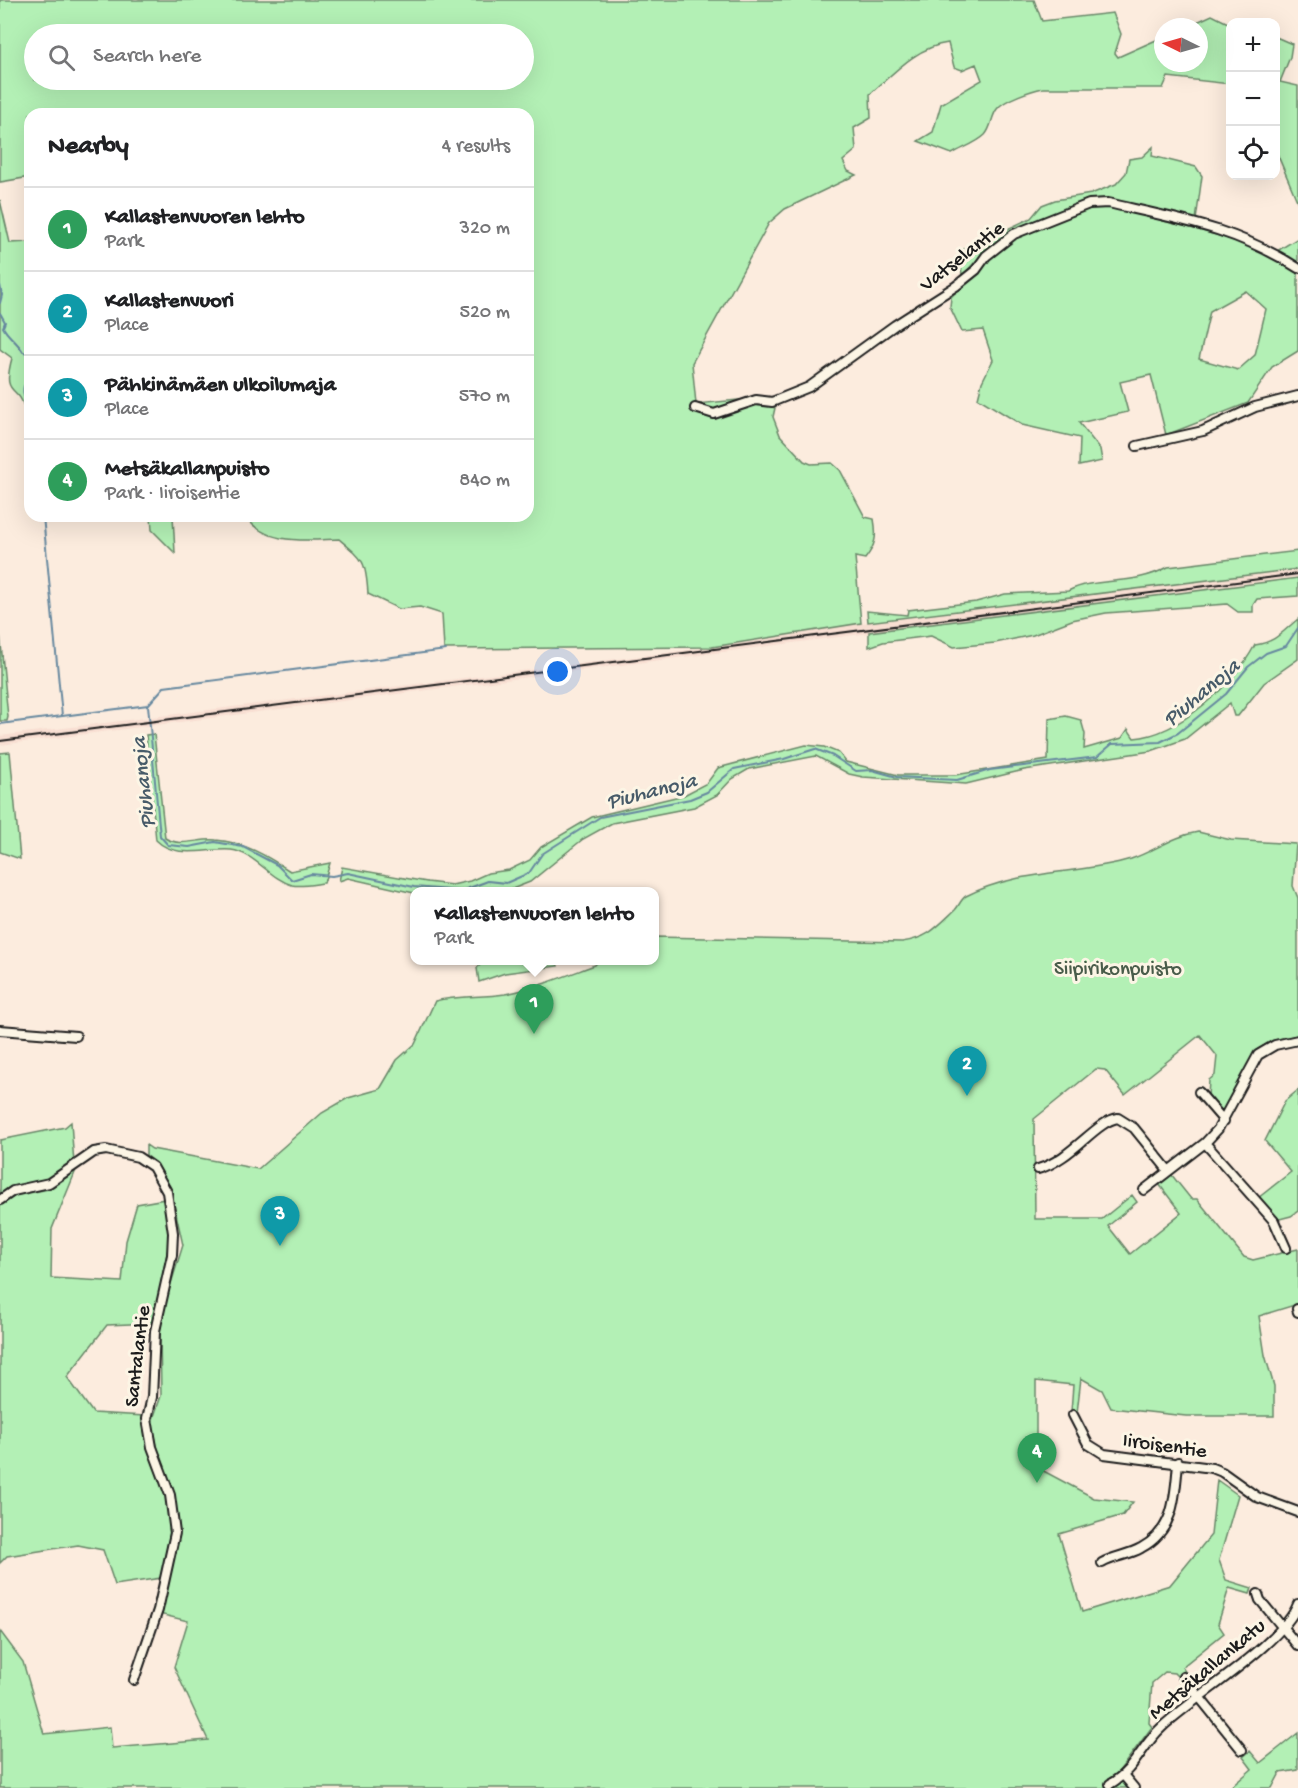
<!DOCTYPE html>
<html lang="en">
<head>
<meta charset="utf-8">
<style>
  body { margin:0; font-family:"Gochi Hand",sans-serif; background:#f6f6f6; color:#202124 }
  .controls { position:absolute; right:18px; top:18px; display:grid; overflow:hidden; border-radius:12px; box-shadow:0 6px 24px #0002 }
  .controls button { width:54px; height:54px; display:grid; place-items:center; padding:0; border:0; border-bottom:2px solid #e0e0e0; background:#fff; color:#202124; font:30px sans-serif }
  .compass { position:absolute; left:1154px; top:18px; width:54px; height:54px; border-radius:50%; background:#fff; box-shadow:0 6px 24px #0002; rotate:275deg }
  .you { position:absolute; left:558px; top:672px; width:21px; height:21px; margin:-15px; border:4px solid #fff; border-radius:50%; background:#1a73e8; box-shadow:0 0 0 9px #1a73e833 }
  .badge { display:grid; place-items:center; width:39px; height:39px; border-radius:50%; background:#ea580c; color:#fff; font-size:20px; font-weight:700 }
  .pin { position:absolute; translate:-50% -50px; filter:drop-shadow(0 2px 3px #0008) }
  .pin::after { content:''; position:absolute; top:32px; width:21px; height:18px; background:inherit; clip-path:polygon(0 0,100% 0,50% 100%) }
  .popup { position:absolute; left:410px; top:887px; width:249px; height:78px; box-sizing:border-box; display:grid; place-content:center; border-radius:12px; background:#fff; filter:drop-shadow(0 2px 4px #0005); font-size:20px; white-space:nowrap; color:#757577 }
  .popup b { font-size:22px; color:#202124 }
  .popup::after { content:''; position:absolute; left:50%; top:100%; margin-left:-12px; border:12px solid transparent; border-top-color:#fff }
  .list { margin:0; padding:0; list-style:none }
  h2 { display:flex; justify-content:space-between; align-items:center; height:78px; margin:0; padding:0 24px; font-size:26px }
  h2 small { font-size:20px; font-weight:400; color:#757577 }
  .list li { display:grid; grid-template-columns:39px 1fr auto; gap:18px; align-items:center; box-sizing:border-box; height:84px; padding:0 24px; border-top:2px solid #e0e0e0 }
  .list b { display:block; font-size:22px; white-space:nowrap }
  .list p { margin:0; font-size:20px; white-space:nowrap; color:#757577 }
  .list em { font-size:20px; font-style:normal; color:#757577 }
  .icon { flex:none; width:33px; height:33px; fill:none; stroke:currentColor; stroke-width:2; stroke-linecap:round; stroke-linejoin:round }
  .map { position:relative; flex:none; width:1298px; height:1788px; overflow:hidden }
  .search { position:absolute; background:#fff; box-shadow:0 6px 24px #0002; left:24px; top:24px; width:510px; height:66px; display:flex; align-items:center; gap:15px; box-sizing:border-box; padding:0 21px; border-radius:33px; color:#757577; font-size:22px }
  .panel { position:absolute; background:#fff; box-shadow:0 6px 24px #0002; left:24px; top:108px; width:510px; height:414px; border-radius:18px }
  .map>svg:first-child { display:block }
</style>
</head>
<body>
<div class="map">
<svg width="1298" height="1788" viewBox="0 0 1298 1788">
  <rect width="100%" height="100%" fill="#fcecde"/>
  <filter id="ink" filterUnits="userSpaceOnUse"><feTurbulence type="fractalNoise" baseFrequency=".0167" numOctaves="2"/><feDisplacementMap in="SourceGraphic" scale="12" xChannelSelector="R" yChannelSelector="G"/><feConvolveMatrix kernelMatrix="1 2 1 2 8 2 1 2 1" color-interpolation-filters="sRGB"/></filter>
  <g filter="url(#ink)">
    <path fill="#f8ded2" d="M1298 569V578L0 745V736L712 647 861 623Z"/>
    <path fill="#b3f0b5" stroke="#688668" stroke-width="1.5" fill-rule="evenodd" d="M0 0H1034L1042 21 1113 13 1121 34 1115 53 1118 57 1163 37V63H1199V27H1186L1212 15 1230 24V84L1168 77 1163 88H1043C1032 90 1003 100 997 109 991 117 992 127 985 135 977 143 962 148 952 154L918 141 933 132 941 104 982 80 976 64 962 70 954 67 948 43C916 47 893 74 870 94L871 118 854 128 856 150 843 161 848 171 856 175 785 209 769 223 692 363 696 404 749 399 775 408 773 417 780 435 804 461 811 464 832 463 840 470 865 517 874 519C877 536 876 545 865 559L855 557 861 623 712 647 444 649 442 614 420 607 399 609 368 594C366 561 364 560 339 539 306 540 266 546 245 516H528V114H30V177L0 182ZM34 34H524V80H34Z
      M1276 37 1292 44 1290 57 1280 82 1298 86V203L1276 151Z
      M1153 147 1152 156 1196 167 1202 176 1196 220 1113 200 1090 201 1007 235 991 245 962 276 960 251 1031 218 1042 205 1055 200 1091 194 1116 184 1126 173 1129 159 1142 157Z
      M0 200 10 243 30 242V438L27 440C26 431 27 419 25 410 19 383 1 399 12 358L0 349Z
      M1091 207C1117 207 1140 214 1164 221 1212 233 1258 244 1298 273V351L1272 367 1248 403 1166 435 1151 375 1120 382 1128 412 1079 423 1100 449 1102 461 1079 466 1080 438 1022 425 978 398 982 382 993 360 983 330 962 332 950 307 951 297 997 250 1010 240ZM1246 291 1266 309 1255 355 1238 370 1199 359 1210 311Z
      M1298 238V263L1277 251Z
      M151 516H173L175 553 152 530Z
      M1298 551V569L868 622 867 611 907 615 908 610 976 602 1005 594 1068 591C1098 576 1132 587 1168 567Z
      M1298 578V596L1257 599 1253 605V612H1238L1227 604 1106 613 1072 620 1033 635 995 643 954 647 931 636 883 642 869 647V632Z
      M1298 619V659L1264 683 1238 716H1234L1230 703 1185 739 1151 751 1024 770 966 784 863 777 849 774 816 756 749 769 732 779 717 795 694 807 612 823 583 839 530 882 507 891 414 893 348 878 339 881 342 867 427 882 452 885 470 881 488 873 509 870 530 860 541 847 592 817 684 795 707 783 718 768 806 745 824 747 839 753 846 762 898 775H955L1048 760 1049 719 1066 716 1081 720 1085 734 1084 749 1122 738 1128 729 1134 738C1179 735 1234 684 1255 645 1276 642 1282 632 1298 619Z
      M0 633 8 717 7 721H0Z
      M154 734 165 838C181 848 199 838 216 840 244 842 267 856 290 871L330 863 324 883C315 884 301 887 292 885 270 879 255 853 231 850 206 848 176 860 156 840L146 735Z
      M10 752 20 859 0 852V753Z
      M1198 832 1231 840 1296 844 1293 886 1298 898V1035L1274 1040 1258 1049 1222 1113 1208 1097 1209 1080 1215 1075 1217 1056 1200 1035 1125 1095 1105 1070 1096 1069 1034 1119 1035 1219H1102L1132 1195 1137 1202 1108 1226 1130 1254 1181 1213 1159 1184 1171 1174 1191 1199H1197L1244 1257 1253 1260 1298 1249V1304L1259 1316 1265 1355 1274 1386V1416H1186L1111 1408 1102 1390 1081 1378 1077 1413 1071 1412 1073 1385 1036 1381V1467L1094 1498 1133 1502 1123 1515 1059 1534 1082 1612 1170 1585 1211 1535 1217 1480 1238 1495 1219 1560 1226 1580 1252 1588 1250 1594 1229 1588 1218 1624 1224 1633 1182 1667 1186 1673 1179 1678 1174 1673 1165 1672 1152 1683 1149 1723 1152 1727 1119 1771 1129 1788H0V1631L23 1662 44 1734 110 1727 112 1748 208 1740 174 1667 188 1621 159 1614 178 1537 172 1490 160 1460 152 1422 161 1396 160 1331 165 1303 183 1245 170 1187 156 1163 146 1155V1145L152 1149 258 1169 322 1113 348 1098 380 1089 397 1060 415 1044 435 1001C459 995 481 998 505 994 536 988 565 976 595 965L598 961 654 960V937L902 942C928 938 936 928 955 910 959 906 961 899 966 896 1017 869 1078 875 1131 859 1155 851 1173 836 1198 832Z
      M485 960 556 961 558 966 505 973 479 982 477 968Z
      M1298 1090V1211L1291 1216 1276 1220 1258 1198 1291 1172 1265 1141 1285 1101Z
      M71 1122 74 1164 56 1177 0 1196V1140L65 1127Z
      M76 1170 52 1229 51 1278 122 1282 126 1241 137 1204 165 1199 169 1243 153 1323 107 1325 67 1377 93 1413 145 1416C146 1446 159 1468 167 1496 174 1525 168 1550 161 1578L115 1585 103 1550 78 1545 7 1556 0 1563V1204L15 1196 48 1189Z
      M1298 1733V1770L1280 1773 1272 1788H1230L1252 1769 1243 1757 1250 1751 1260 1763Z"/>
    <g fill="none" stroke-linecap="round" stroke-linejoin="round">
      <path stroke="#66889f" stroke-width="2" d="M0 285 2 295 0 303
        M0 313 5 322 3 327C8 337 18 342 23 352L28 353 30 363
        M30 383 24 386C22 396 26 399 30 405
        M43 516 62 716
        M148 705 164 687 446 650
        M0 724 148 705 160 836 168 845 189 847 215 842 243 847 277 865 292 880 311 874 332 876 348 873 414 887 461 891 488 881 506 883 529 873 542 854 600 817 690 799 707 792 734 769 784 759 815 749 833 756 856 771 872 770 897 777 957 780 990 770 1097 757 1112 744 1160 742 1178 733 1226 694 1248 667 1266 653 1286 646 1298 628"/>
      <g stroke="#1c1c1c" stroke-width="12">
        <path id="minor" d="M695 408 714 414 756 400 772 402 809 387 895 325 956 286 976 270 986 256 1014 234 1089 204 1108 203C1178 219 1236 228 1298 268
          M1137 446 1203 431 1255 407 1298 396
          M0 1030 76 1036
          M1199 1092 1224 1121
          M1205 1143 1274 1221 1286 1248
          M1038 1169C1071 1160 1096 1121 1118 1118L1134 1128 1168 1170
          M1144 1190 1205 1143 1218 1129 1258 1055 1275 1045 1298 1040
          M0 1200 13 1191 49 1183 94 1152 106 1150 138 1157 153 1167 167 1192 173 1233 172 1255 155 1331 152 1397 147 1419 152 1447 170 1495 175 1533 158 1610 134 1680
          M1297 1309 1298 1312
          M1073 1415 1088 1444 1104 1454 1212 1468 1222 1472 1257 1497 1298 1512
          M1102 1563C1114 1556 1129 1555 1141 1548 1175 1530 1175 1496 1178 1462
          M1258 1594 1260 1600 1298 1646
          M1183 1677 1242 1750
          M1124 1776 1134 1788
          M1110 1784C1136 1769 1141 1746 1162 1727 1195 1696 1284 1642 1298 1604"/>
      </g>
      <use href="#minor" stroke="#fcf5e5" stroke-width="8"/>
      <path stroke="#1c1c1c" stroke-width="2" d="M0 741 1298 574"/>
    </g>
  </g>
  <g text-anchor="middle" stroke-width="6" stroke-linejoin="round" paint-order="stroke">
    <g font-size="21" fill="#1c1c1c" stroke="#fcf5e5">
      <text transform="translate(961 255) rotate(-38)" y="7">Vatselantie</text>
      <text transform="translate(136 1356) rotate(-83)" y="7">Santalantie</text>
      <text transform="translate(1165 1444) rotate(8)" y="7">Iiroisentie</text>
      <text transform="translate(1206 1668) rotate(-40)" y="7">Metsäkallankatu</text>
    </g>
    <g font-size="21" fill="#495c4a" stroke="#fcf5e5">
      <text x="1118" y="974">Siipirikonpuisto</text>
    </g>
    <g font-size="22" font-style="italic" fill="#475b69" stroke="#fcf5e5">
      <text transform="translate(1200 691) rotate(-40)" y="8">Piuhanoja</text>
      <text transform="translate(141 783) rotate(-96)" y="8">Piuhanoja</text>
      <text transform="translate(651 789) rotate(-14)" y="8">Piuhanoja</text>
    </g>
  </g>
</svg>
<div class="controls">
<button>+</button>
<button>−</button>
<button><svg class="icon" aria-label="locate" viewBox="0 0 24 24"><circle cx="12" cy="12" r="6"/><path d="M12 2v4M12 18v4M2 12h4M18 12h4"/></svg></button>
</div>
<svg class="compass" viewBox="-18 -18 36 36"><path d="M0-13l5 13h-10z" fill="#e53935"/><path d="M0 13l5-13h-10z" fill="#757577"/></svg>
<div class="you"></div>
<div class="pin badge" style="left:534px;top:1034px;background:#2e9e5b">1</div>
<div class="popup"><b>Kallastenvuoren lehto</b>Park</div>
<div class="pin badge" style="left:967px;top:1096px;background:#0f9aa8">2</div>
<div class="pin badge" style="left:280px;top:1246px;background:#0f9aa8">3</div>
<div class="pin badge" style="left:1037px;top:1483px;background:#2e9e5b">4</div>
<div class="search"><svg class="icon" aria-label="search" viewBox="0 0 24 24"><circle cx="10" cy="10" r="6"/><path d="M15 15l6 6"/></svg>Search here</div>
<section class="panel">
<h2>Nearby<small>4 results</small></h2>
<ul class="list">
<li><span class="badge" style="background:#2e9e5b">1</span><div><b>Kallastenvuoren lehto</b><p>Park</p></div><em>320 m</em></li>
<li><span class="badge" style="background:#0f9aa8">2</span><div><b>Kallastenvuori</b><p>Place</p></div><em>520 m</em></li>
<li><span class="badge" style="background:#0f9aa8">3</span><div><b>Pähkinämäen ulkoilumaja</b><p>Place</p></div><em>570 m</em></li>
<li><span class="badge" style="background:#2e9e5b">4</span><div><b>Metsäkallanpuisto</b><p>Park · Iiroisentie</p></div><em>840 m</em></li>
</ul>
</section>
</div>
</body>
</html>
